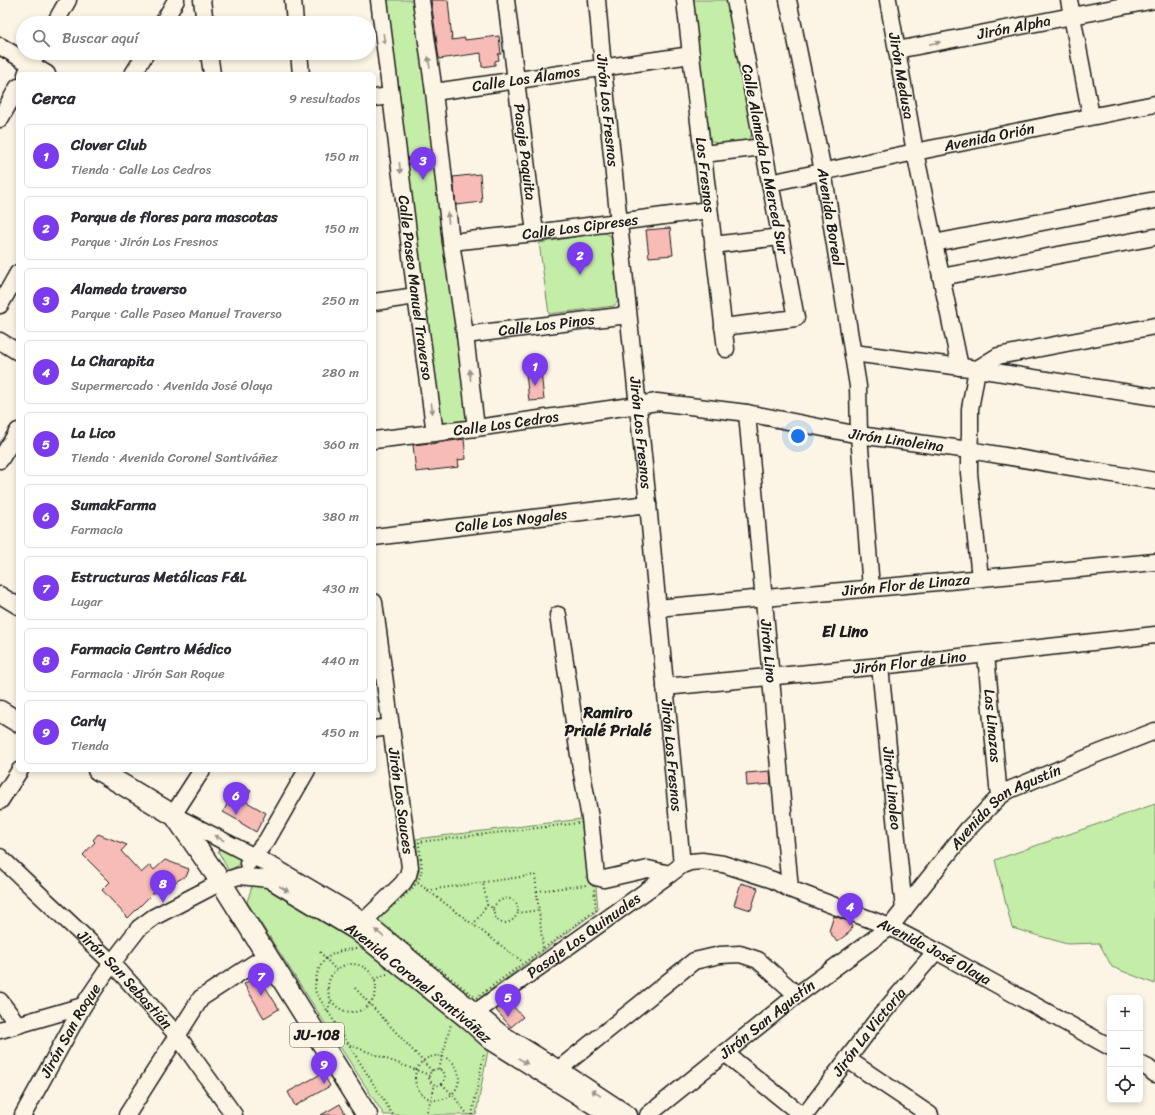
<!DOCTYPE html>
<html lang="es">
<head>
<meta charset="utf-8">
<style>
  body { margin:0; font-family:Sriracha,sans-serif; background:#f7f7f7; color:#2b2b33 }
  .controls { position:absolute; right:12px; bottom:12px; display:grid; overflow:hidden; border-radius:6px; box-shadow:0 2px 6px #0003 }
  .controls button { width:36px; height:36px; display:grid; place-items:center; padding:0; border:0; border-bottom:1px solid #e1e1e2; background:#fff; color:#2b2b33; font:20px sans-serif }
  .you { position:absolute; left:798px; top:436px; width:14px; height:14px; margin:-10px; border:3px solid #fff; border-radius:50%; background:#1a73e8; box-shadow:0 0 0 6px #1a73e833 }
  .badge { display:grid; place-items:center; width:26px; height:26px; border-radius:50%; background:#7c3aed; color:#fff; font-size:13px; font-weight:700 }
  .pin { position:absolute; translate:-50% -33px; filter:drop-shadow(0 1px 2px #0008) }
  .pin::after { content:''; position:absolute; top:21px; width:14px; height:12px; background:inherit; clip-path:polygon(0 0,100% 0,50% 100%) }
  .list { margin:0; padding:0; list-style:none }
  h2 { display:flex; justify-content:space-between; align-items:center; height:52px; margin:0; padding:0 16px; font-size:17px }
  h2 small { font-size:13px; font-weight:400; color:#7c7c81 }
  .list li { display:grid; grid-template-columns:26px 1fr auto; gap:12px; align-items:center; box-sizing:border-box; height:64px; margin:0 8px 8px; padding:0 8px; border:1px solid #e1e1e2; border-radius:6px }
  .list b { display:block; font-size:15px; white-space:nowrap }
  .list p { margin:0; font-size:13px; white-space:nowrap; color:#7c7c81 }
  .list em { font-size:13px; font-style:normal; color:#7c7c81 }
  .icon { flex:none; width:22px; height:22px; fill:none; stroke:currentColor; stroke-width:2; stroke-linecap:round; stroke-linejoin:round }
  .map { position:relative; flex:none; width:1155px; height:1115px; overflow:hidden }
  .search { position:absolute; background:#fff; box-shadow:0 2px 6px #0003; left:16px; top:16px; width:360px; height:44px; display:flex; align-items:center; gap:10px; box-sizing:border-box; padding:0 14px; border-radius:22px; color:#7c7c81; font-size:15px }
  .panel { position:absolute; background:#fff; box-shadow:0 2px 6px #0003; left:16px; top:72px; width:360px; height:700px; border-radius:6px }
  .map>svg:first-child { display:block }
</style>
</head>
<body>
<div class="map">
<svg width="1155" height="1115" viewBox="0 0 1155 1115">
  <rect width="100%" height="100%" fill="#fcf5e5"/>
  <filter id="ink" filterUnits="userSpaceOnUse"><feTurbulence type="fractalNoise" baseFrequency=".025" numOctaves="2"/><feDisplacementMap in="SourceGraphic" scale="8" xChannelSelector="R" yChannelSelector="G"/><feConvolveMatrix kernelMatrix="1 2 1 2 8 2 1 2 1" color-interpolation-filters="sRGB"/></filter>
  <g filter="url(#ink)">
    <path fill="#c4eda8" stroke="#708462" d="M384 0H417L470 411 467 422 447 425 437 417Z
      M692 0H728L754 131 749 139 741 142 720 145 712 141 707 137Z
      M603 232 611 236 618 301 614 306 549 314 539 243Z
      M1155 804V984L1112 967 1099 943 1067 944 1012 928 995 860Z
      M590 818 598 910 476 1001 374 919C389 907 417 889 419 870L416 839Z
      M220 846 243 860 242 863 229 871 219 853 218 848Z
      M264 881 343 929 489 1045 476 1115H384L247 902 252 886Z"/>
    <path fill="#f8bcb7" stroke="#1c1c1c" d="M431 0H448L452 40 465 38V40L499 36 501 54H498L499 60 495 61V65L482 67 481 53 439 59Z
      M480 174 482 202 456 205 453 177Z
      M670 228 673 255 649 257 646 230Z
      M541 372 544 400 529 401 526 373Z
      M464 439 466 459 458 460 459 467 416 472 413 445 430 443V444Z
      M770 771 771 784 747 786 746 773Z
      M238 784 251 791 245 801 266 813 256 832 241 823V822L223 812Z
      M98 834 127 845 121 851 141 873 150 865 154 870 165 860 189 869 187 875 172 884 164 882 128 918 102 890 110 882 83 855 95 842 93 840Z
      M741 883 758 888 751 910 734 905Z
      M834 916 851 922 852 926 851 931 837 942 829 931Z
      M258 975 279 1009 264 1018 244 984Z
      M508 1001 523 1017 511 1027 496 1010Z
      M323 1073 330 1086 295 1106 288 1092Z
      M340 1104 346 1115H321Z"/>
    <g fill="none" stroke-linecap="round" stroke-linejoin="round">
      <g stroke="#1c1c1c" stroke-width="19">
        <g id="minor">
          <path d="M202 0 205 23"/>
          <path d="M293 0 295 23"/>
          <path id="s1" d="M379 0 416 296 435 433"/>
          <path d="M421 0 434 92 451 242 465 335 476 428"/>
          <path id="s2" d="M506 0 535 233"/>
          <path id="s3" d="M597 0 603 68 648 504 682 865"/>
          <path id="s4" d="M685 0 691 55 726 349"/>
          <path id="s5" d="M788 0 823 171 858 386 859 435 871 588"/>
          <path id="s6" d="M888 0 915 152 960 367"/>
          <path d="M1069 0 1091 116"/>
          <path d="M55 23 68 0"/>
          <path d="M163 23 176 0"/>
          <path d="M0 46 47 74"/>
          <path id="s7" d="M897 50 1155 0"/>
          <path d="M209 53 212 74"/>
          <path d="M299 53 301 74"/>
          <path d="M26 74 37 53"/>
          <path d="M133 74 146 53"/>
          <path id="s8" d="M434 92 691 55"/>
          <path d="M374 98 391 96"/>
          <path d="M0 119 18 87"/>
          <path d="M703 154 763 147"/>
          <path id="s9" d="M770 183 915 152 1155 104"/>
          <path id="s10" d="M451 242 535 233 709 210"/>
          <path d="M934 243 1155 200"/>
          <path d="M713 245 780 237"/>
          <path d="M941 277 1155 237"/>
          <path d="M374 302 416 296"/>
          <path d="M0 305 18 273"/>
          <path d="M723 327 796 318 735 0"/>
          <path id="s11" d="M465 335 628 315"/>
          <path d="M0 341 18 352"/>
          <path d="M853 353 977 369 1155 397"/>
          <path id="s12" d="M747 413 790 889"/>
          <path id="s13" d="M374 440 476 428 638 405 657 402 747 413 859 435 969 450 1155 481"/>
          <path d="M0 460 18 431"/>
          <path id="s14" d="M374 537 648 504"/>
          <path d="M980 578 969 473V450L970 435V409L977 369 998 356 1155 326"/>
          <path d="M0 595 18 606"/>
          <path id="s15" d="M657 608 1155 562"/>
          <path d="M558 615 580 762 590 818 596 877 604 879 648 869 670 874"/>
          <path id="s16" d="M986 655 999 797"/>
          <path id="s17" d="M880 666 904 910"/>
          <path id="s18" d="M665 687 880 666 1155 635"/>
          <path d="M374 729 391 727"/>
          <path d="M0 801 20 770"/>
          <path d="M173 815 202 770"/>
          <path d="M175 816 274 867 364 920 501 1033 559 1069 629 1115"/>
          <path id="s19" d="M0 857 112 963 177 1035 234 1115"/>
          <path d="M248 863 267 840 307 770"/>
          <path d="M357 928 403 883 408 875 410 867 374 602"/>
          <path d="M0 1001 18 1025"/>
          <path id="s20" d="M468 1021 476 1012 670 874 682 865 690 862 702 861 723 864 773 880 790 889 890 927 936 951 1110 1047"/>
          <path d="M0 1030 83 1006"/>
          <path d="M725 1053 802 1115"/>
          <path d="M847 1059 930 1115"/>
          <path d="M1140 1064 1148 1068 1155 1074"/>
          <path d="M559 1069 694 961 720 955 740 954 758 960 797 995"/>
          <path id="s21" d="M23 1115 83 1006 112 963 139 928 154 917 221 882 239 876 268 879 355 931 468 1021 490 1041 608 1115"/>
          <path d="M127 1115 201 998 267 955"/>
          <path id="s22" d="M648 1115 797 995 890 927 968 829 999 797 1009 790 1089 757 1155 731"/>
          <path id="s23" d="M805 1115 876 1021 936 951"/>
        </g>
      </g>
      <g stroke="#1c1c1c" stroke-width="23">
        <path id="major" d="M0 711 18 722
          M98 770 175 816 221 882 367 1115"/>
      </g>
      <path stroke="#1c1c1c" stroke-width="2" stroke-dasharray="1 3" stroke-linecap="butt" d="M587 822 596 910 476 998 376 919C389 908 417 890 421 873 423 866 419 850 419 842Z
        M418 883 523 962
        M428 890 535 875 543 948
        M537 891 586 885
        M487 905 493 908C494 926 510 928 518 913L539 910
        M493 908C497 900 509 894 516 903 518 906 518 909 518 913
        M473 925 487 905 483 883
        M356 949C328 950 315 963 315 991L393 1115
        M320 952 336 970
        M328 988a24 24 0 1 1 48 0a24 24 0 1 1-48 0Z
        M375 979 387 974
        M355 988 432 1071
        M328 1011 331 999
        M350 1045 429 1075
        M415 1078a22 22 0 1 1 44 0a22 22 0 1 1-44 0Z
        M429 1077a8 8 0 1 1 16 0a8 8 0 1 1-16 0Z
        M439 1069 451 1024
        M442 1084 452 1094 468 1115
        M426 1115 435 1085
        M472 1115 484 1053"/>
      <use href="#minor" stroke="#fcf5e5" stroke-width="16"/>
      <use href="#major" stroke="#fcf5e5" stroke-width="20"/>
    </g>
    <defs><path id="oneway-solid" d="M-6-.8H1V-3.2L6.5 0L1 3.2V.8H-6Z"/></defs>
    <g fill="#97938b">
      <use href="#oneway-solid" transform="translate(384 39) rotate(83)"/>
      <use href="#oneway-solid" transform="translate(935 43) rotate(-11)"/>
      <use href="#oneway-solid" transform="translate(429 62) rotate(-98)"/>
      <use href="#oneway-solid" transform="translate(400 168) rotate(83)"/>
      <use href="#oneway-solid" transform="translate(448 218) rotate(-97)"/>
      <use href="#oneway-solid" transform="translate(470 375) rotate(-97)"/>
      <use href="#oneway-solid" transform="translate(432 408) rotate(82)"/>
      <use href="#oneway-solid" transform="translate(219 838) rotate(-153)"/>
      <use href="#oneway-solid" transform="translate(284 889) rotate(31)"/>
      <use href="#oneway-solid" transform="translate(379 933) rotate(-141)"/>
      <use href="#oneway-solid" transform="translate(523 1061) rotate(32)"/>
      <use href="#oneway-solid" transform="translate(596 1093) rotate(-146)"/>
    </g>
  </g>
  <g text-anchor="middle" stroke-width="3.5" stroke-linejoin="round" paint-order="stroke">
    <rect fill="#fcf5e5" stroke="#5f5d58" stroke-width="1" x="290" y="1023" width="54" height="24" rx="3"/>
    <g font-size="14" font-weight="bold" fill="#1c1c1c">
      <text x="317" y="1040">JU-108</text>
    </g>
    <g font-size="15" fill="#1c1c1c" stroke="#fcf5e5">
      <text dy="5" stroke="none"><textPath href="#s7" startOffset="119">Jirón Alpha</textPath></text>
      <text dy="5" stroke="none"><textPath href="#s6" startOffset="77">Jirón Medusa</textPath></text>
      <text dy="5" stroke="none"><textPath href="#s8" startOffset="93">Calle Los Álamos</textPath></text>
      <text dy="5" stroke="none"><textPath href="#s3" startOffset="111">Jirón Los Fresnos</textPath></text>
      <text dy="5" stroke="none"><textPath href="#s9" startOffset="224">Avenida Orión</textPath></text>
      <text dy="5" stroke="none"><textPath href="#s2" startOffset="153">Pasaje Paquita</textPath></text>
      <text transform="translate(765 159) rotate(79)" y="5">Calle Alameda La Merced Sur</text>
      <text dy="5" stroke="none"><textPath href="#s4" startOffset="176">Los Fresnos</textPath></text>
      <text dy="5" stroke="none"><textPath href="#s5" startOffset="221">Avenida Boreal</textPath></text>
      <text dy="5" stroke="none"><textPath href="#s10" startOffset="130">Calle Los Cipreses</textPath></text>
      <text dy="5" stroke="none"><textPath href="#s1" startOffset="290">Calle Paseo Manuel Traverso</textPath></text>
      <text dy="5" stroke="none"><textPath href="#s11" startOffset="82">Calle Los Pinos</textPath></text>
      <text dy="5" stroke="none"><textPath href="#s13" startOffset="133">Calle Los Cedros</textPath></text>
      <text dy="5" stroke="none"><textPath href="#s3" startOffset="435">Jirón Los Fresnos</textPath></text>
      <text dy="5" stroke="none"><textPath href="#s13" startOffset="528">Jirón Linoleina</textPath></text>
      <text dy="5" stroke="none"><textPath href="#s14" startOffset="138">Calle Los Nogales</textPath></text>
      <text dy="5" stroke="none"><textPath href="#s15" startOffset="250">Jirón Flor de Linaza</textPath></text>
      <text dy="5" stroke="none"><textPath href="#s12" startOffset="239">Jirón Lino</textPath></text>
      <text dy="5" stroke="none"><textPath href="#s18" startOffset="246">Jirón Flor de Lino</textPath></text>
      <text dy="5" stroke="none"><textPath href="#s16" startOffset="71">Las Linazas</textPath></text>
      <text dy="5" stroke="none"><textPath href="#s3" startOffset="759">Jirón Los Fresnos</textPath></text>
      <text dy="5" stroke="none"><textPath href="#s17" startOffset="123">Jirón Linoleo</textPath></text>
      <text transform="translate(401 801) rotate(82)" y="5">Jirón Los Sauces</text>
      <text dy="5" stroke="none"><textPath href="#s22" startOffset="476">Avenida San Agustín</textPath></text>
      <text dy="5" stroke="none"><textPath href="#s20" startOffset="144">Pasaje Los Quinuales</textPath></text>
      <text dy="5" stroke="none"><textPath href="#s20" startOffset="536">Avenida José Olaya</textPath></text>
      <text dy="5" stroke="none"><textPath href="#s19" startOffset="175">Jirón San Sebastián</textPath></text>
      <text dy="5" stroke="none"><textPath href="#s21" startOffset="546">Avenida Coronel Santiváñez</textPath></text>
      <text dy="5" stroke="none"><textPath href="#s22" startOffset="153">Jirón San Agustín</textPath></text>
      <text dy="5" stroke="none"><textPath href="#s21" startOffset="97">Jirón San Roque</textPath></text>
      <text dy="5" stroke="none"><textPath href="#s23" startOffset="105">Jirón La Victoria</textPath></text>
    </g>
    <g font-size="16" font-weight="bold" fill="#1c1c1c" stroke="#fcf5e5">
      <text x="845" y="637">El Lino</text>
      <text x="608" y="718">Ramiro<tspan x="608" dy="18">Prialé Prialé</tspan></text>
    </g>
  </g>
</svg>
<div class="controls">
<button>+</button>
<button>−</button>
<button><svg class="icon" aria-label="locate" viewBox="0 0 24 24"><circle cx="12" cy="12" r="6"/><path d="M12 2v4M12 18v4M2 12h4M18 12h4"/></svg></button>
</div>
<div class="you"></div>
<div class="pin badge" style="left:535px;top:386px">1</div>
<div class="pin badge" style="left:580px;top:275px">2</div>
<div class="pin badge" style="left:423px;top:180px">3</div>
<div class="pin badge" style="left:850px;top:926px">4</div>
<div class="pin badge" style="left:508px;top:1017px">5</div>
<div class="pin badge" style="left:236px;top:815px">6</div>
<div class="pin badge" style="left:261px;top:996px">7</div>
<div class="pin badge" style="left:163px;top:903px">8</div>
<div class="pin badge" style="left:324px;top:1084px">9</div>
<div class="search"><svg class="icon" aria-label="search" viewBox="0 0 24 24"><circle cx="10" cy="10" r="6"/><path d="M15 15l6 6"/></svg>Buscar aquí</div>
<section class="panel">
<h2>Cerca<small>9 resultados</small></h2>
<ul class="list">
<li><span class="badge">1</span><div><b>Clover Club</b><p>Tienda · Calle Los Cedros</p></div><em>150 m</em></li>
<li><span class="badge">2</span><div><b>Parque de flores para mascotas</b><p>Parque · Jirón Los Fresnos</p></div><em>150 m</em></li>
<li><span class="badge">3</span><div><b>Alameda traverso</b><p>Parque · Calle Paseo Manuel Traverso</p></div><em>250 m</em></li>
<li><span class="badge">4</span><div><b>La Charapita</b><p>Supermercado · Avenida José Olaya</p></div><em>280 m</em></li>
<li><span class="badge">5</span><div><b>La Lico</b><p>Tienda · Avenida Coronel Santiváñez</p></div><em>360 m</em></li>
<li><span class="badge">6</span><div><b>SumakFarma</b><p>Farmacia</p></div><em>380 m</em></li>
<li><span class="badge">7</span><div><b>Estructuras Metálicas F&amp;L</b><p>Lugar</p></div><em>430 m</em></li>
<li><span class="badge">8</span><div><b>Farmacia Centro Médico</b><p>Farmacia · Jirón San Roque</p></div><em>440 m</em></li>
<li><span class="badge">9</span><div><b>Carly</b><p>Tienda</p></div><em>450 m</em></li>
</ul>
</section>
</div>
</body>
</html>
